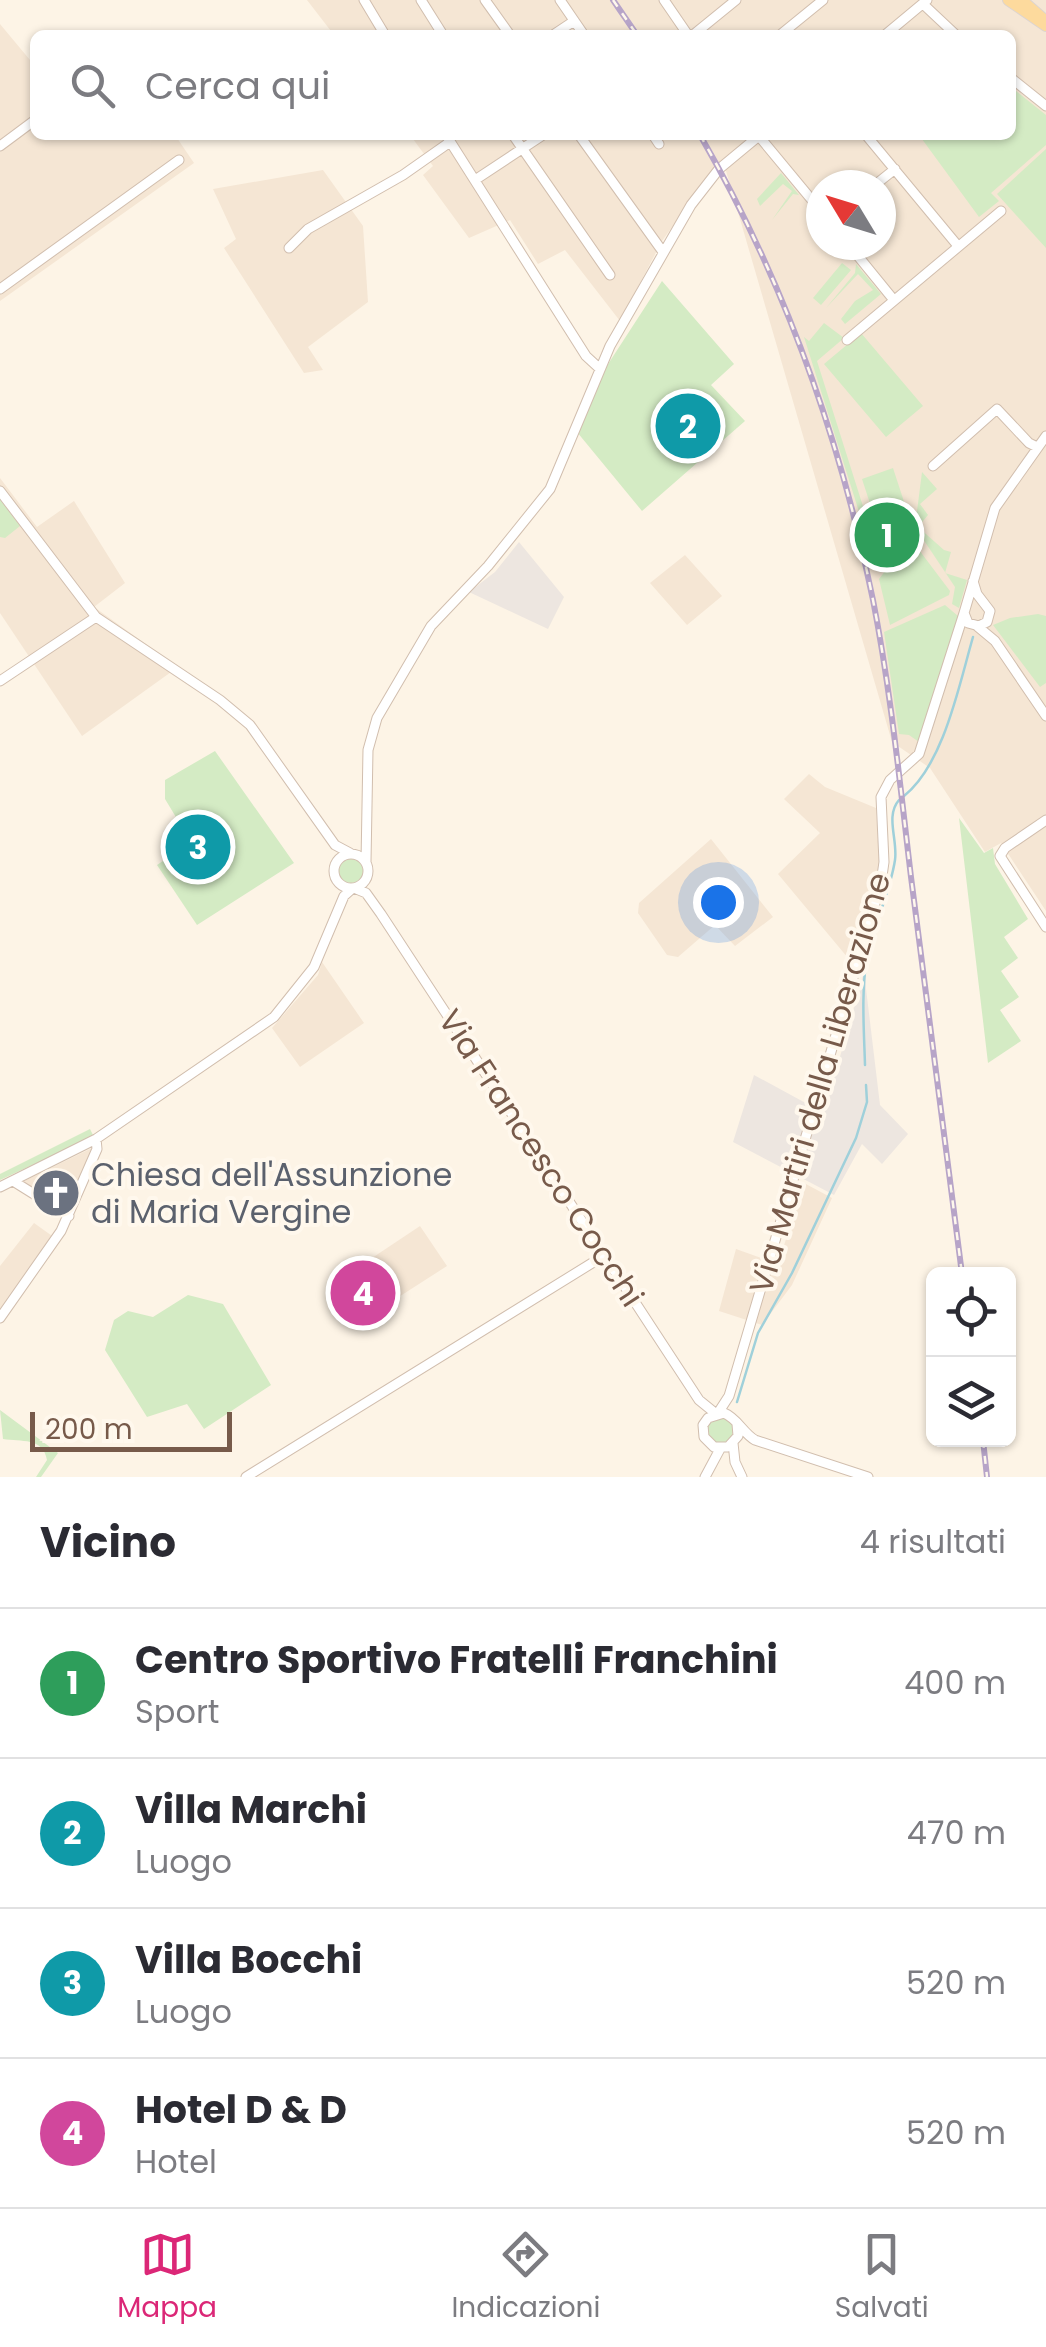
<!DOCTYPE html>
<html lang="it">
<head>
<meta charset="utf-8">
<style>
  body { margin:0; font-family:Poppins,sans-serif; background:#f2f2f3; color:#2b2b33 }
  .controls { position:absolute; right:30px; bottom:30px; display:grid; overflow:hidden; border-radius:15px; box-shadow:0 2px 8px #0004 }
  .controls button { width:90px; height:90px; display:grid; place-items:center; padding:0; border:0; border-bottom:2px solid #e1e1e2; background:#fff; color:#2b2b33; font:50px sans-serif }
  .compass { position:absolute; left:806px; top:170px; width:90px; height:90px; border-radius:50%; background:#fff; box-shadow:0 2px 8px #0004; rotate:308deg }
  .scale { position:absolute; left:30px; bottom:25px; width:202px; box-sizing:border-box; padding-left:10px; border:5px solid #775a4a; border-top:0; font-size:28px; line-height:35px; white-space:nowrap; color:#775a4a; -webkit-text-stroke:8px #fff8ed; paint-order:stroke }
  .you { position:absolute; left:718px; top:902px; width:35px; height:35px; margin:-25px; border:8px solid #fff; border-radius:50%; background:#1a73e8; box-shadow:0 0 0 15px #1a73e833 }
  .badge { display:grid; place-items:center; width:65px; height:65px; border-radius:50%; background:#db2777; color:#fff; font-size:32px; font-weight:700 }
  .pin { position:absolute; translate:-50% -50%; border:5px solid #fff; box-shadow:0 2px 10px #0006 }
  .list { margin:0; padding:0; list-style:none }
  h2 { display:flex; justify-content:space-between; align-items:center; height:130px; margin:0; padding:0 40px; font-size:42px }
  h2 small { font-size:32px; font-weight:400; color:#7c7c81 }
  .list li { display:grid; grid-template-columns:65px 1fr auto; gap:30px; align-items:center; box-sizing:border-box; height:150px; padding:0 40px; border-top:2px solid #e1e1e2 }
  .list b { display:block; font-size:38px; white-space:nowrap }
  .list p { margin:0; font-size:32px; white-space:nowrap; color:#7c7c81 }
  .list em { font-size:32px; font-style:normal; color:#7c7c81 }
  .icon { flex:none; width:55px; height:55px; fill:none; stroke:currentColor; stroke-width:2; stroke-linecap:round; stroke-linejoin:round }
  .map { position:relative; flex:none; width:1046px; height:1477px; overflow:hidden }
  .search { position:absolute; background:#fff; box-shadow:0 2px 8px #0004; left:30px; right:30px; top:30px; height:110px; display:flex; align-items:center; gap:25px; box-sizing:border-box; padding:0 35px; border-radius:15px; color:#7c7c81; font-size:38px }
  .sheet { height:730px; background:#fff }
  nav { display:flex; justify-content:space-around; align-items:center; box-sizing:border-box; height:140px; border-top:2px solid #e1e1e2; background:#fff; font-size:28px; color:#7c7c81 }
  nav a { display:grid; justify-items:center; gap:5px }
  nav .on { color:#db2777 }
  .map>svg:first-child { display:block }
</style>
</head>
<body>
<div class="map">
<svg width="1046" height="1477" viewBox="0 0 1046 1477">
  <rect width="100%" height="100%" fill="#fdf4e6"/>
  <path fill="#f5e6d4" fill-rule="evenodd" d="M307 0H1046V911L1001 843 985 852 930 768 892 742 724 164 710 174 662 241 620 321 565 250 538 264 510 220 469 238 423 175 433 166 410 135H1011V35H334ZM821 185H881V245H821Z
    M0 24 35 66V135H175L194 163 0 301Z
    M323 170 363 226 368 302 308 347 323 370 304 373 224 248 236 239 213 189Z
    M0 478 37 527 74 501 125 583 94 607 178 667 82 736 0 613Z
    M685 555 722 596 687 625 650 583Z
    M809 774 825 787 876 808 880 876 853 964 778 874 820 833 784 799Z
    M711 839 773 917 735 946 715 925 678 957 667 955 638 913 639 903Z
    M322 962 364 1023 300 1067 272 1028 318 975Z
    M92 1148 68 1210 20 1183Z
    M804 1183 832 1198 792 1285 762 1325 719 1311 736 1249 778 1264Z
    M34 1223 55 1238 0 1316V1266Z
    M420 1226 447 1266 352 1327 327 1288Z"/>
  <path fill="#ede6e0" d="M519 542 564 597 548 629 469 592 495 572Z
    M864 972 880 1105 908 1134 882 1164 862 1144 834 1195 733 1142 754 1075 824 1113Z"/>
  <path fill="#d4ebc4" d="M1011 87 1046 115V145L991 193 999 201 979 217 919 135H1011Z
    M1046 149V248L997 194Z
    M781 173 799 195 793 194 772 220 792 191 783 184 760 206 757 199Z
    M842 263 851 270 821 305 813 298Z
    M856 264 881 294 845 324 841 319 855 301 873 290 858 274 826 308 855 273Z
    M662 281 734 364 711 385 745 421 642 511 577 432 599 378Z
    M824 323 844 338 817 361 880 560 870 562 860 515 804 337 809 341Z
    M861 333 923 406 886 437 824 364Z
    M893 468 909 517 878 528 862 479Z
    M922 472 937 489 920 504 928 515 918 527 944 550 951 552 945 573 967 580 959 608 952 604 955 587 915 527Z
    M0 499 20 526 5 538 0 537Z
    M910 538 950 591 949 595 890 625 879 579Z
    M945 605 958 616 957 626 919 742 909 735 899 734 884 632Z
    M1038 614 1046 616V683L1040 687 993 625 1010 618Z
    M215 751 294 863 197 925 157 865 191 842 165 799V780Z
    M959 818 984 853 993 848 995 864 1028 919 1004 937 1018 958 1001 971 1019 997 1000 1010 1021 1041 988 1063Z
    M339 871a12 12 0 1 1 24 0a12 12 0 1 1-24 0Z
    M90 1129 93 1135 84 1141 0 1180V1174Z
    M188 1295 223 1304 271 1385 204 1429 187 1404 147 1417 105 1350 114 1320 128 1311 153 1317Z
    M0 1410 58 1453 41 1477H36L47 1460C43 1437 21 1442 3 1439Z
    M707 1430a13 13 0 1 1 26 0a13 13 0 1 1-26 0Z"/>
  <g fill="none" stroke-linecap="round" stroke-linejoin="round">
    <path stroke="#9fd0da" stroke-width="2.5" d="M904 796C944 764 959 685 973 637
      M865 1065C864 1030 861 992 867 957 874 924 890 893 895 860 898 840 885 816 899 800
      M737 1402 758 1333 792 1273 856 1138 867 1102 866 1085"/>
    <g stroke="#d1beae" stroke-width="11">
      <path id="minor" d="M364 0 385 35
        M421 0 443 35
        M485 0 510 35
        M560 0 584 35
        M664 0 688 35
        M923 4 956 35
        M553 35 574 21
        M693 35 736 0
        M780 35 823 0
        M885 35 927 0
        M1011 78 1046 106
        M446 135 586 356 599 368
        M513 135 610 275
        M579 135 663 252
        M653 135 659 144
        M758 135 821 211
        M866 135 958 246
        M0 146 35 120
        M475 180 543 135
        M875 185 895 169
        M849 245 893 299
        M289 248 308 229 403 175 450 142
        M0 289 179 160
        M847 340 1001 211
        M933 466 997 409 1029 443 1037 447
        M0 491 96 617 220 700 250 725 335 845 350 853
        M973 581 977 594 990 611 987 622 979 626 968 623 964 613 995 508 1046 436
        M977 626 995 641 1046 716
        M0 681 96 617
        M1046 820 1005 848 1000 856 1046 927
        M334 871a17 17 0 1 1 34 0a17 17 0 1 1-34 0Z
        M366 862 368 750 377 718 431 626 488 566 550 489 610 346 691 205 719 169 760 135
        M354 888 366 893 381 914 699 1400 715 1413
        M13 1181 69 1216
        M0 1187 96 1139 274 1017 314 967 344 896 353 888
        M0 1318 61 1231 97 1149 96 1139
        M718 1413 729 1396 881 883 884 862 881 797 890 780 919 754 964 613
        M737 1424 738 1436 728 1447H714L704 1437 703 1425 708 1418 724 1413C737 1418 743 1433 755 1440L868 1477
        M733 1443 735 1462 742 1477
        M246 1477 605 1255
        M705 1477 720 1449"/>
    </g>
    <g stroke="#dcd4d0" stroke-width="12">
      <path id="major" d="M1008 0 1046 26
        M1022 0 1046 21"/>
    </g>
    <use href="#minor" stroke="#fff" stroke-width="9"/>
    <use href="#major" stroke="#fdda9d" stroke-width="10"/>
    <g stroke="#b7a4c8" stroke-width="6">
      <path id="rail" d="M613 0 637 35
        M700 135C783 279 840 437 873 600 891 692 900 785 911 877 928 1010 945 1142 962 1274
        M983 1440 987 1477"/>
    </g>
    <use href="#rail" stroke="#fff8ed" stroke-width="2.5" stroke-dasharray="8" stroke-linecap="butt"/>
  </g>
  <defs>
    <g id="church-disc" transform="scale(2.5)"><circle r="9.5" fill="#6b7280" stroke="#fff8ed"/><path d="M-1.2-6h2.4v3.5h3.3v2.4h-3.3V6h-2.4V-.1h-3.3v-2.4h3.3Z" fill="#fff"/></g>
  </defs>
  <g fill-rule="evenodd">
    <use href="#church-disc" x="56" y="1193"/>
  </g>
  <g text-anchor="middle" stroke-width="8" stroke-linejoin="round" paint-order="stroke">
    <g font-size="32" fill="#775a4a" stroke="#fff8ed">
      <text transform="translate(820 1083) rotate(-74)" y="11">Via Martiri della Liberazione</text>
      <text transform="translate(541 1158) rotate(57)" y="11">Via Francesco Cocchi</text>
    </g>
    <g font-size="32" fill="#5b616d" stroke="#fff8ed" text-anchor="start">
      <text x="91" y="1186">Chiesa dell'Assunzione<tspan x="91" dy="37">di Maria Vergine</tspan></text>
    </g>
  </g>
</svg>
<div class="controls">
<button><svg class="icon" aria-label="locate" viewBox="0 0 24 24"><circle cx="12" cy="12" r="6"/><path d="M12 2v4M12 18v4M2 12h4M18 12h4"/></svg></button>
<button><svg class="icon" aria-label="layers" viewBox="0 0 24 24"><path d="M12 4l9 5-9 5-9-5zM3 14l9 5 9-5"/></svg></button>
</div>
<svg class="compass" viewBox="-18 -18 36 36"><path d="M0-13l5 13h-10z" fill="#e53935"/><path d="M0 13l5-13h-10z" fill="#7c7c81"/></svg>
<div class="scale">200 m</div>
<div class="you"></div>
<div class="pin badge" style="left:887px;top:535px;background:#2e9e5b">1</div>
<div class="pin badge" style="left:688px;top:426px;background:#0f9aa8">2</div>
<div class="pin badge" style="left:198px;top:847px;background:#0f9aa8">3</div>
<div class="pin badge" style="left:363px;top:1293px;background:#d1479c">4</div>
<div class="search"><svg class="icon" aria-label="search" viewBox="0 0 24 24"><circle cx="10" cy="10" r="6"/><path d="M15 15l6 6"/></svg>Cerca qui</div>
</div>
<section class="sheet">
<h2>Vicino<small>4 risultati</small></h2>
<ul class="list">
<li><span class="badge" style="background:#2e9e5b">1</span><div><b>Centro Sportivo Fratelli Franchini</b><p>Sport</p></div><em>400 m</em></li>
<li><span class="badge" style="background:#0f9aa8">2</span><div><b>Villa Marchi</b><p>Luogo</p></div><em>470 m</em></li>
<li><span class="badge" style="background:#0f9aa8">3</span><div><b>Villa Bocchi</b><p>Luogo</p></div><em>520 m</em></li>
<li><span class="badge" style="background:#d1479c">4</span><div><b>Hotel D &amp; D</b><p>Hotel</p></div><em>520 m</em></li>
</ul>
</section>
<nav>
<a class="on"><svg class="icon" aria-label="map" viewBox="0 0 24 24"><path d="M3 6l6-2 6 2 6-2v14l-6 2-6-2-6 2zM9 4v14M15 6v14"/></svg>Mappa</a>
<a><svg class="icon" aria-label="directions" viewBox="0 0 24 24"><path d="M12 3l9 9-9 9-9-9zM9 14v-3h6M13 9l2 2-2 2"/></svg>Indicazioni</a>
<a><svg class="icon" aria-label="saved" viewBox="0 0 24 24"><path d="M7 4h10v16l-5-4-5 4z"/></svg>Salvati</a>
</nav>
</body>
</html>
